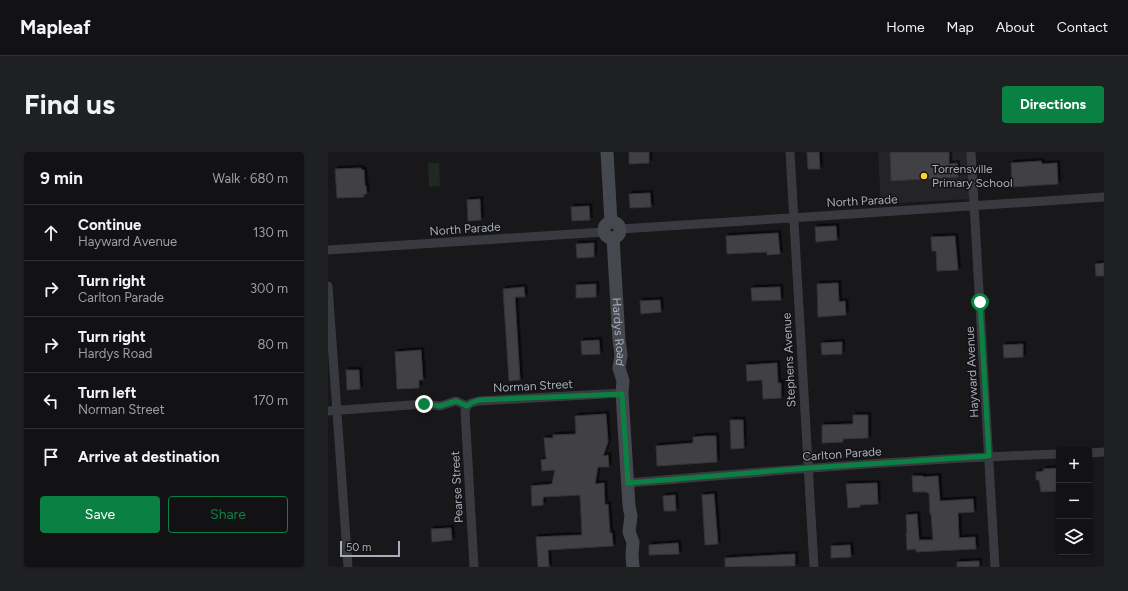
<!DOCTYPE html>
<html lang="en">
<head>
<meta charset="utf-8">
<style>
  body { margin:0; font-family:Figtree,sans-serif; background:#1f2022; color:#f1f3f6 }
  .controls { position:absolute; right:12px; bottom:12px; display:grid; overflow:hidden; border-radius:4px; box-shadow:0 1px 3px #0004 }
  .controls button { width:36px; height:36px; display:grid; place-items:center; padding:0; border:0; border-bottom:1px solid #313234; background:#121214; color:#f1f3f6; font:20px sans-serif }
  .scale { position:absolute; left:12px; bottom:10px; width:60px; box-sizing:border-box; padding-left:4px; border:2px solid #a9adbb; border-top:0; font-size:11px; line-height:14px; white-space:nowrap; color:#a9adbb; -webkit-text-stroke:3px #131315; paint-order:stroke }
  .stop { position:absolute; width:12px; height:12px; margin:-9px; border:3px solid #0b8043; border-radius:50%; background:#fff }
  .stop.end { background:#0b8043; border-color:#fff; box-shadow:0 1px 4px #0008 }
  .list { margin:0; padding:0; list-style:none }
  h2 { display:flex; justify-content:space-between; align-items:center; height:52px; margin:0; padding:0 16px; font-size:17px }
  h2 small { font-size:13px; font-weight:400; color:#9c9ea0 }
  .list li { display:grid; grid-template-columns:26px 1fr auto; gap:12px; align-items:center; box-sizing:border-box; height:56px; padding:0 16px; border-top:1px solid #313234 }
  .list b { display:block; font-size:15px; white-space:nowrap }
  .list p { margin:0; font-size:13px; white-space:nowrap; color:#9c9ea0 }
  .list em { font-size:13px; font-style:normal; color:#9c9ea0 }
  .actions { display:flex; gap:8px; padding:12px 16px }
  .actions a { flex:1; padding:9px 0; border:1px solid #0b8043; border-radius:4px; text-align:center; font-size:14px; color:#0b8043 }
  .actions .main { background:#0b8043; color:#fff }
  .icon { flex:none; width:22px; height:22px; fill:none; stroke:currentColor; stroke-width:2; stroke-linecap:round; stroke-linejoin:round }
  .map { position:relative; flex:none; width:776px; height:415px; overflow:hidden; border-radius:4px }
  header { display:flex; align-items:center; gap:24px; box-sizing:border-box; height:56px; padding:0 20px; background:#121214; border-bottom:1px solid #313234 }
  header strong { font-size:19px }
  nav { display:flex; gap:22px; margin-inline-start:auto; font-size:14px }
  .intro { display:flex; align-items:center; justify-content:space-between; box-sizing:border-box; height:96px; padding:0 24px }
  h1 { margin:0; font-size:28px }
  .button { padding:10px 18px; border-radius:4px; background:#0b8043; color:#fff; font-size:14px; font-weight:700 }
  main { display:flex; gap:24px; padding:0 24px }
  aside { flex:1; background:#121214; border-radius:4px; box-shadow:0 1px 3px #0004 }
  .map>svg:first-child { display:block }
</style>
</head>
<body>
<header>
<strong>Mapleaf</strong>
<nav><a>Home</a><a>Map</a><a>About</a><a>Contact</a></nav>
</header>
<div class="intro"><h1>Find us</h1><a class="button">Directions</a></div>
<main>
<aside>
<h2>9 min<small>Walk · 680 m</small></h2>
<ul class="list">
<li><svg class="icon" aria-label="ahead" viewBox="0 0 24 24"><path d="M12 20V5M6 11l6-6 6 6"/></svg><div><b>Continue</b><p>Hayward Avenue</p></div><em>130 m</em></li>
<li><svg class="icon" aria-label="right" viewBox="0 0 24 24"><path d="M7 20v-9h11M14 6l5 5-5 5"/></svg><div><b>Turn right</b><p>Carlton Parade</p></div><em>300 m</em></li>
<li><svg class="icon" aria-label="right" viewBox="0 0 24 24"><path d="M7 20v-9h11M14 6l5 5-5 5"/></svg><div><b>Turn right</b><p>Hardys Road</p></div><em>80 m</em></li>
<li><svg class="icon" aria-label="left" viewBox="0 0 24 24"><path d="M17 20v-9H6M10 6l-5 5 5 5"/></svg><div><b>Turn left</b><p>Norman Street</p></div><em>170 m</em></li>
<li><svg class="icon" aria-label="arrive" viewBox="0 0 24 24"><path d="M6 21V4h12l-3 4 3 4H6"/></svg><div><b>Arrive at destination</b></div></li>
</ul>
<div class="actions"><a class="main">Save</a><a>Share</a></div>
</aside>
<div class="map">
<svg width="776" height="415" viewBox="0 0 776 415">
  <defs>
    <filter id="shadow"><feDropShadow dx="2.5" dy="-2.5" stdDeviation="0" flood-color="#0009"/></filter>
  </defs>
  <rect width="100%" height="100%" fill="#18181a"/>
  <path fill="#242428" d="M550 0H639L642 47 553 52Z"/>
  <path fill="#1f2922" d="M100 11H111L112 34 101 35Z"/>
  <path fill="#3f4045" stroke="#323237" filter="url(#shadow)" d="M301 0H321V11L301 12Z
    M479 0H491L492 17H480Z
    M562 0H621V12L629 11 630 25 563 29Z
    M713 9 714 12 729 11 730 32 684 35 683 11Z
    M33 16 34 18H36L37 34H38L39 42H36V45L9 46 7 17Z
    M322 41 323 55 302 56 301 42Z
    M152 47 153 68 140 69 139 48Z
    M261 54 262 68 244 69 243 55Z
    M508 74 509 88 488 90 487 75Z
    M450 81 452 102 439 103V100L399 102 398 84Z
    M627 84 630 118 609 119 608 99H604L603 85Z
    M266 91V105L249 106 248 92Z
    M776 111V124H768L767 112Z
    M510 131 511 150 517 149 518 163 490 165 489 132Z
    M268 132V145L248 146V133Z
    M196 135 197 145H187L192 228 181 229 175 137Z
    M452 135 453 148 424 149 423 136Z
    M332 148 333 160 313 162 312 149Z
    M271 188 272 202 254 203 253 189Z
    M514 190V202L494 203 493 191Z
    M695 192V205L676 206 675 193Z
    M93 198 95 228H91V236L69 237 67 200Z
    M449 211 450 231H453V246L435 247 434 228 419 229 418 213Z
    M18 218H31L32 237 19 238Z
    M278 262 280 290 275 304 280 303 281 315H270L267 332 276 331 277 353 280 352 282 381H284L285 394 220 398 221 415H210L208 385 254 383 252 343 215 345V353L204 354 203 334 224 332 227 318 214 319 213 308 218 307 216 286H225V283L248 282 247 264Z
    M525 263H540V286L515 287V290L494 291V273L525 272Z
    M402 268H415L416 296 403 297Z
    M378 284H388L389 310 329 314 328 294 365 291V285Z
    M731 316V339L713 340 711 328H708V320L716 319 715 317Z
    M584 324H595L596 325 610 324 612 349 645 347 646 360 630 361 631 386 647 385 648 397 588 400V397L579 398 578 381H579L578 363 589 362 591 388H605L603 362H602L601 341H599V340H585Z
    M549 331 550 352 532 353V355L520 356 518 332Z
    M386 342 390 392 377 393 374 343Z
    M347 343 348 359H336L335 344Z
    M123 376 124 388 104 390 103 377Z
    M350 391 351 402 321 403V393Z
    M522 393 523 405 503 406V394Z
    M467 402V414L397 415V406Z
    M651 409V415H629V410Z"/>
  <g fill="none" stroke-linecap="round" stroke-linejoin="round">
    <path stroke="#393940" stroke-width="9" d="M462 0 486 415
      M643 0 667 415
      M293 77C454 66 615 57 776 45
      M0 98 276 80
      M0 134 20 415
      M139 254 137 259 146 415
      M139 254 143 251 151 249 294 241
      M0 259 96 252 112 254 128 249 139 254
      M761 301 776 300
      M300 331C443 319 587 307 731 302"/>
    <g stroke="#464850" stroke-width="13">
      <path d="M279 0 283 70"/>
      <circle cx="284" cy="78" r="8"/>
      <path id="s1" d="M285 86 291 188 293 203 291 216 295 229 294 241 301 354 303 364 301 380 305 390 304 403 305 415"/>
    </g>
  </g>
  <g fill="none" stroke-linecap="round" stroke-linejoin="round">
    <path stroke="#0b8043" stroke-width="5" d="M96 252 112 254 128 249 139 254 143 251 151 248 294 242 300 331 480 316 661 304 652 150"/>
  </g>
  <circle fill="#ffcf2b" stroke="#131315" stroke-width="1.5" cx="596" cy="24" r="4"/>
  <g text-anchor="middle" stroke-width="3" stroke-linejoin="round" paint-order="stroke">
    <g font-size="12" fill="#a9adbb" stroke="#131315" text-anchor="start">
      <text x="604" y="21">Torrensville<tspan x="604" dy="14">Primary School</tspan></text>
    </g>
    <g font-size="12" fill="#a9adbb" stroke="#131315">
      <text transform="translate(534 49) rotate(-3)" y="4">North Parade</text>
      <text transform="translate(137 77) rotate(-4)" y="4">North Parade</text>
      <text dy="4" stroke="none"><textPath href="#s1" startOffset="94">Hardys Road</textPath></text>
      <text transform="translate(461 208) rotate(-93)" y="4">Stephens Avenue</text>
      <text transform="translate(644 220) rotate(-93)" y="4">Hayward Avenue</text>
      <text transform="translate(205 234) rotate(-3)" y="4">Norman Street</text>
      <text transform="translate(514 302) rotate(-4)" y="4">Carlton Parade</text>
      <text transform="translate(129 335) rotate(-93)" y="4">Pearse Street</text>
    </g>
  </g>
</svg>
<div class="controls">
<button>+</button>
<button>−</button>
<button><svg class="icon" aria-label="layers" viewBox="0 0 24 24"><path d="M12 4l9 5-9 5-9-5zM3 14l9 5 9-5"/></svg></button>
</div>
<div class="scale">50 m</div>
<div class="stop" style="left:652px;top:150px"></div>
<div class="stop end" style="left:96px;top:252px"></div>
</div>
</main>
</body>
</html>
